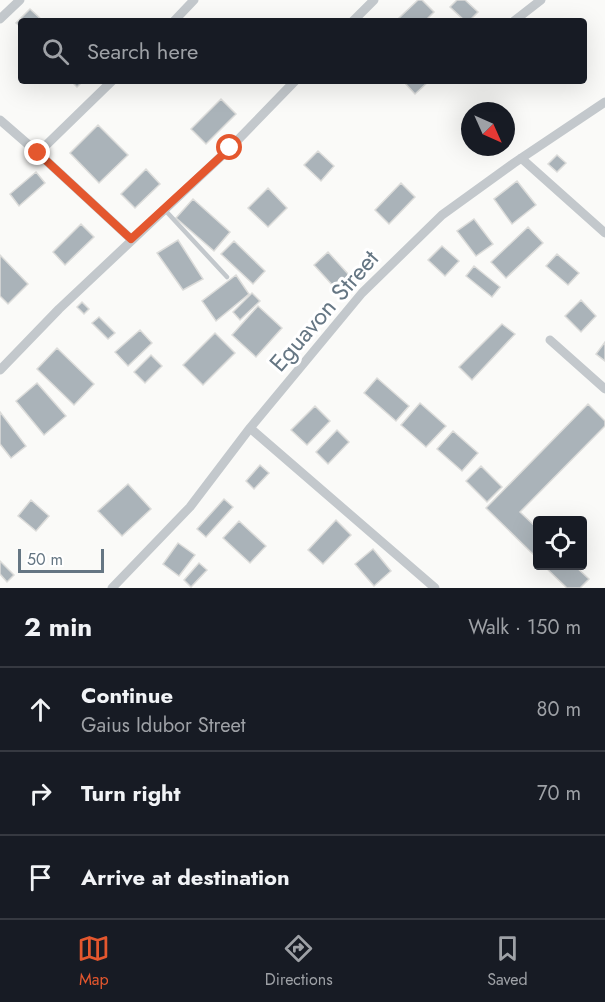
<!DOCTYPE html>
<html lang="en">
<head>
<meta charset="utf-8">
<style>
  body { margin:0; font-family:Jost,sans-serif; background:#20242c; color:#f1f3f6 }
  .controls { position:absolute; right:18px; bottom:18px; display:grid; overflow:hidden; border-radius:6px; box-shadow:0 6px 24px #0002 }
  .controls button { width:54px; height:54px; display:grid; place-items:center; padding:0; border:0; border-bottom:2px solid #363941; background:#171b24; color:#f1f3f6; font:30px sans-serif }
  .compass { position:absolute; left:461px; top:102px; width:54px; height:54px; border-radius:50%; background:#171b24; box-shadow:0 6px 24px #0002; rotate:135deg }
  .scale { position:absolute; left:18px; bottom:15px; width:86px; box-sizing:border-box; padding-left:6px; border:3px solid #657683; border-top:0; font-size:16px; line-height:21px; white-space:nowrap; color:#657683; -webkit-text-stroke:4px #fff; paint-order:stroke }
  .stop { position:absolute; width:18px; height:18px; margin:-14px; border:4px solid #e4572e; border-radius:50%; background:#fff }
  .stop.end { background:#e4572e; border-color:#fff; box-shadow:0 2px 6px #0008 }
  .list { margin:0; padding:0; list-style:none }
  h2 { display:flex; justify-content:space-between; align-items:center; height:78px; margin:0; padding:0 24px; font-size:26px }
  h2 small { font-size:20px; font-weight:400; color:#9ea1a6 }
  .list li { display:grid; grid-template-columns:39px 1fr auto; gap:18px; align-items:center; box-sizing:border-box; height:84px; padding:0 24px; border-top:2px solid #363941 }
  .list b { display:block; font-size:22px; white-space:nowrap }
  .list p { margin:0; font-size:20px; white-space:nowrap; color:#9ea1a6 }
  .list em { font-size:20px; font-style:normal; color:#9ea1a6 }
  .icon { flex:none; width:33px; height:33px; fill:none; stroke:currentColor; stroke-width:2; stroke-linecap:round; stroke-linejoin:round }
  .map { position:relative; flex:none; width:605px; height:588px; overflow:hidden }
  .search { position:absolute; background:#171b24; box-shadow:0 6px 24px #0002; left:18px; right:18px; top:18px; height:66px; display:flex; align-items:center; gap:15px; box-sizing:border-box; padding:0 21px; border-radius:6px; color:#9ea1a6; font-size:22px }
  .sheet { height:330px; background:#171b24 }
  nav { display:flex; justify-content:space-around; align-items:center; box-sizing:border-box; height:84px; border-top:2px solid #363941; background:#171b24; font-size:16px; color:#9ea1a6 }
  nav a { display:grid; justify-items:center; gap:3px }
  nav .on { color:#e4572e }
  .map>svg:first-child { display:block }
</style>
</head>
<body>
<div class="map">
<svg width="605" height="588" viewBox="0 0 605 588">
  <rect width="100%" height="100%" fill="#fafaf8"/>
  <path fill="#aab3b9" stroke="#dcdcda" stroke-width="1.5" d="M418 0H422L434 12 425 21H402L399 18Z
    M457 0H465L478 12 469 21H465L450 7Z
    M30 9 43 21H21V27L16 23Z
    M71 81H83L77 87Z
    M405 81H429L415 94 404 82Z
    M221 99 236 114 206 144 191 129Z
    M98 125 128 155 99 183 70 153Z
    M318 151 334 166 321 181 304 165Z
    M557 155 566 163 557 172 548 164Z
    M146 169 160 184 135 208 121 194Z
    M36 172 45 183 19 206 10 194Z
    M517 181 536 205 512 224 494 199Z
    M401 183 415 197 389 224 375 210Z
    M268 188 287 208 268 227 248 208Z
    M193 199 230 232 214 251 176 218Z
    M474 219 493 244 476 256 457 231Z
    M81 224 94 237 65 265 53 252Z
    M528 227 543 243 506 278 491 262Z
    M178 240 203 279 183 290 157 253Z
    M234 241 265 271 253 284 221 254Z
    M442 246 459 261 445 276 428 260Z
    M328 252 349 275 335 288 314 265Z
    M557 254 579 273 568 285 546 266Z
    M0 255 28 284 8 304 0 296Z
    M474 266 500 287 492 297 466 276Z
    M236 275 249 294 216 321 202 301Z
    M252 293 260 301 240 320 233 312Z
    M581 300 596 316 581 332 565 316Z
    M82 302 89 309 84 314 77 307Z
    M258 306 282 328 256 357 232 335Z
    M99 317 115 333 108 339 92 323Z
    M502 324 515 334 472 380 459 367Z
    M140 330 152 343 128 366 115 352Z
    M215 333 235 353 203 385 183 365Z
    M605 342V361L596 354Z
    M57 348 94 384 74 405 37 369Z
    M151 355 162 366 145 383 134 372Z
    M377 378 409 406 396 421 364 393Z
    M37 383 66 416 44 435 16 401Z
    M420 403 446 426 426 447 401 425Z
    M588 404 605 421V426L520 512 538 529V559L486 508Z
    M315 406 330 421 307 445 291 430Z
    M0 412 26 446 11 458 0 444Z
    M337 430 349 442 328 464 316 452Z
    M453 431 478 453 462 471 437 449Z
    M260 465 269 473 254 489 246 481Z
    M481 466 502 487 487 502 466 481Z
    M128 484 151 509 122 536 98 511Z
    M224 499 233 507 206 537 197 529Z
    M31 500 49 516 36 531 18 516Z
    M336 520 351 535 323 564 308 550Z
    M239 521 266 546 250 563 223 538Z
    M178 543 195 555 179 576 163 564Z
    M373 549 391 571 374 586 355 564Z
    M0 561 14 575 7 582 0 574Z
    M199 563 207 570 191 587 184 580Z
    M544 566H575L589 579 580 588H567Z"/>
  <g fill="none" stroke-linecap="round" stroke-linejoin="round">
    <path stroke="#c3c8cc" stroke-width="4.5" d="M164 209 227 277"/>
    <path stroke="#c3c8cc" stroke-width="9" d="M0 19 20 0
      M174 21 194 0
      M353 21 374 0
      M514 21 541 0
      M0 120 38 153 131 239
      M38 153 112 81
      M521 158 605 233
      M550 340 605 389
      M0 370 59 309 230 148 295 81
      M250 428 435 588
      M112 588 190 507 250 428 362 293 442 215 514 163 605 102"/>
  </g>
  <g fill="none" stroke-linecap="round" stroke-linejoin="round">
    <path stroke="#e4572e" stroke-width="8" d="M38 153 131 239 230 148"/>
  </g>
  <g text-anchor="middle" stroke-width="6" stroke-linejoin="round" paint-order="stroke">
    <g font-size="24" fill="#657683" stroke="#fff">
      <text transform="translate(324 311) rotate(-49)" y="8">Eguavon Street</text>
    </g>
  </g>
</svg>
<div class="controls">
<button><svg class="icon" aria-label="locate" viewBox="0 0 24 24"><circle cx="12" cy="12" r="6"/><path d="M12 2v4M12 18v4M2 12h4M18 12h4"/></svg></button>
</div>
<svg class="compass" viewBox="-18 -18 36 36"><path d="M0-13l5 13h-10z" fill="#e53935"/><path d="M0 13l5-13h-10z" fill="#9ea1a6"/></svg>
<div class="scale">50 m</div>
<div class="stop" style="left:230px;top:148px"></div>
<div class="stop end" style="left:38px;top:153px"></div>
<div class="search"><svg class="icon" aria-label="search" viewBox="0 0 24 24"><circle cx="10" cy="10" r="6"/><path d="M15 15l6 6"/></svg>Search here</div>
</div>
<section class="sheet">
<h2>2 min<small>Walk · 150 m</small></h2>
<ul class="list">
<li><svg class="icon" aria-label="ahead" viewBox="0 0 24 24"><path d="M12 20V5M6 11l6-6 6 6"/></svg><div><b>Continue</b><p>Gaius Idubor Street</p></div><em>80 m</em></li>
<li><svg class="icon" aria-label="right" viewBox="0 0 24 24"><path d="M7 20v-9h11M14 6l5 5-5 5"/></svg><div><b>Turn right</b></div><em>70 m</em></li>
<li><svg class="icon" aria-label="arrive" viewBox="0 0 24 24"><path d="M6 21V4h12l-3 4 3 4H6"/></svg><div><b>Arrive at destination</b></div></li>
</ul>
</section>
<nav>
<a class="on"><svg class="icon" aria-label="map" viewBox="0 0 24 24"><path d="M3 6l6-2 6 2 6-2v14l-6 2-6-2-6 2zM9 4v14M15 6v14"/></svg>Map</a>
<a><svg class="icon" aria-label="directions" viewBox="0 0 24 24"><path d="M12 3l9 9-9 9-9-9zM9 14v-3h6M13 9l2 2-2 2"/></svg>Directions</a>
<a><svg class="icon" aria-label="saved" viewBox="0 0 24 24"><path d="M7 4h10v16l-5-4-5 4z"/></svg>Saved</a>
</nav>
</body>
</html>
